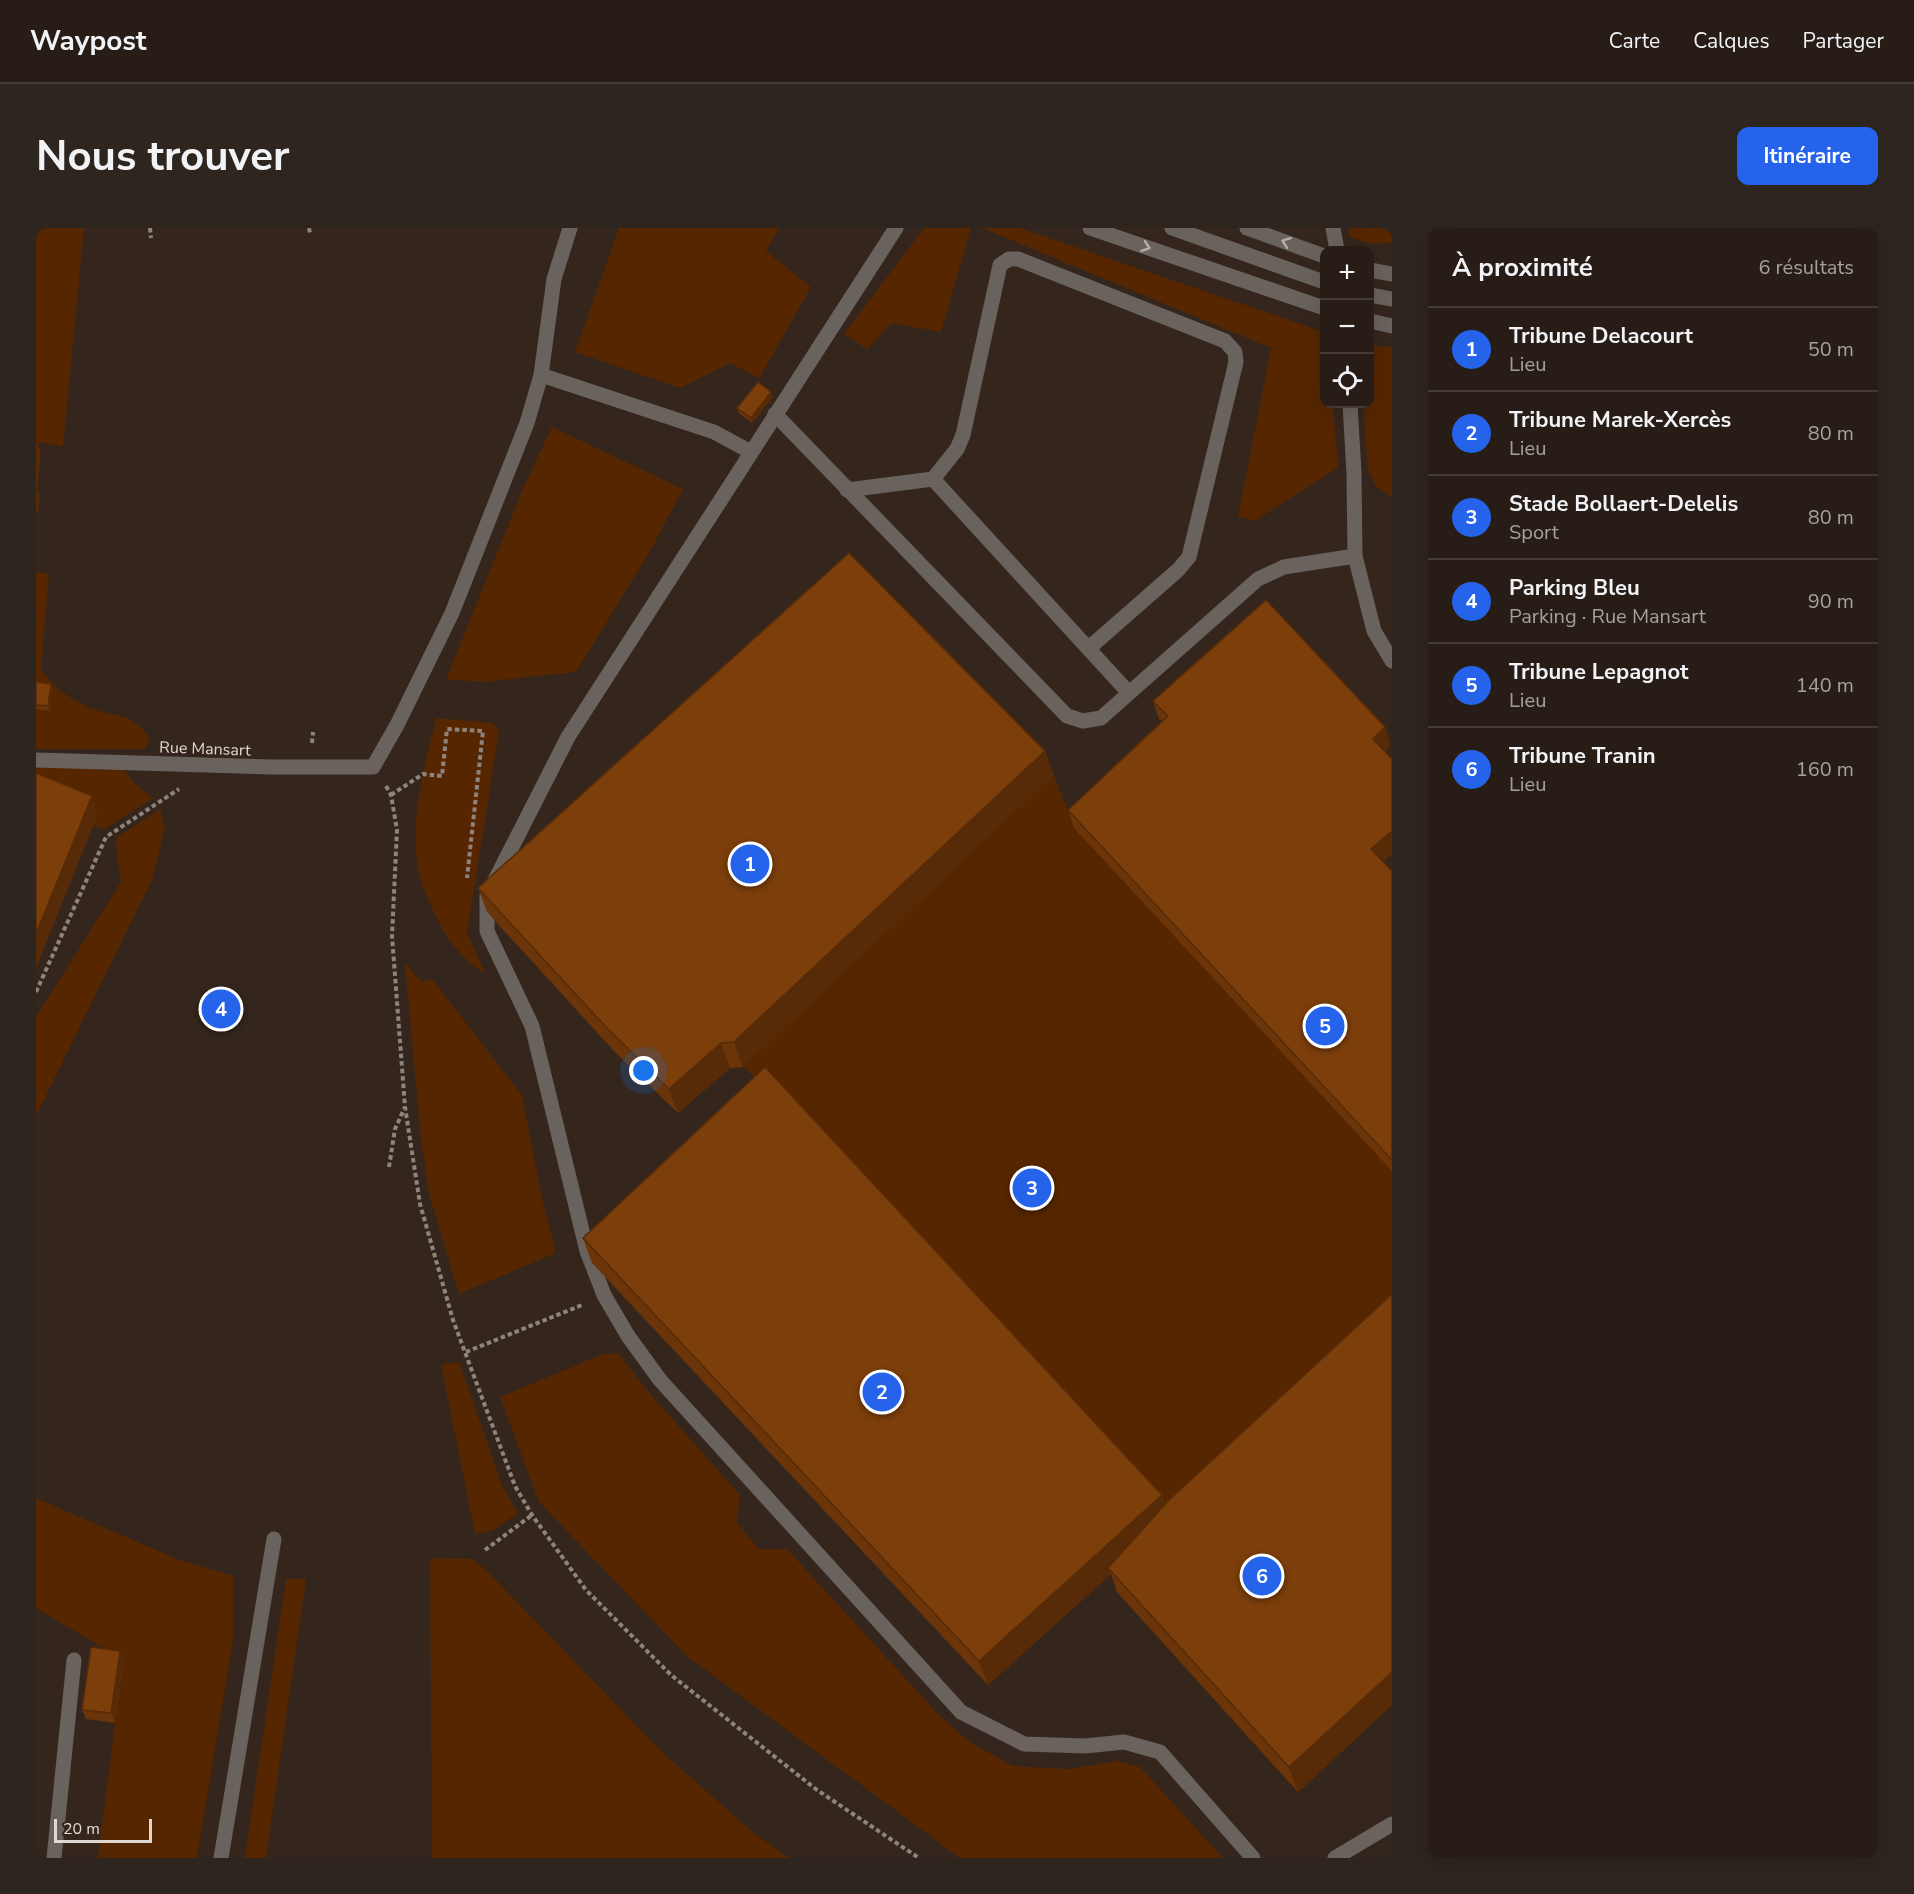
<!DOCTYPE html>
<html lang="fr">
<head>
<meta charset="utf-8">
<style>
  body { margin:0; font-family:"Nunito Sans",sans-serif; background:#2f251f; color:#f1f3f6 }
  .controls { position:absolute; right:18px; top:18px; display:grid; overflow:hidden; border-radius:12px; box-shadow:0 6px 24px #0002 }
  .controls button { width:54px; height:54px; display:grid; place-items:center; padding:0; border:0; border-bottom:2px solid #433a35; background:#271c16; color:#f1f3f6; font:30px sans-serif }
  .scale { position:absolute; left:18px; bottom:15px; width:98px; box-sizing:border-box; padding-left:6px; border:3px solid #e1d7d2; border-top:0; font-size:16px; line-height:21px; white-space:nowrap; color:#e1d7d2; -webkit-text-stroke:4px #34261d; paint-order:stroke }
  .you { position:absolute; left:608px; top:843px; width:21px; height:21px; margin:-15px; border:4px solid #fff; border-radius:50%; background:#1a73e8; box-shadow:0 0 0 9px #1a73e833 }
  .badge { display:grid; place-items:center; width:39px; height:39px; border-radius:50%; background:#2563eb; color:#fff; font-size:20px; font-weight:700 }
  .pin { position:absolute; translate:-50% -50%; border:3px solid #fff; box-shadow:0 2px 6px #0006 }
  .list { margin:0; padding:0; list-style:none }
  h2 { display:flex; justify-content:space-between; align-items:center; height:78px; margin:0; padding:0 24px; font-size:26px }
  h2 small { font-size:20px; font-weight:400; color:#a4a1a1 }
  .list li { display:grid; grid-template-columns:39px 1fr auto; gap:18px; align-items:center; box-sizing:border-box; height:84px; padding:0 24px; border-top:2px solid #433a35 }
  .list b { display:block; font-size:22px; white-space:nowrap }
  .list p { margin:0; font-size:20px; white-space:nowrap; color:#a4a1a1 }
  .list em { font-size:20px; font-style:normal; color:#a4a1a1 }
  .icon { flex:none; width:33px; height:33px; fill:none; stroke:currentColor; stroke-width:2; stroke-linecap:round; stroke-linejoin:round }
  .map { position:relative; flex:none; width:1356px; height:1630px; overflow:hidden; border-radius:12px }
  header { display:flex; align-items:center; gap:36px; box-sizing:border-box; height:84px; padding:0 30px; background:#271c16; border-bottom:2px solid #433a35 }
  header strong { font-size:28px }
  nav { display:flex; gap:33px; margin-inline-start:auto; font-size:21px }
  .intro { display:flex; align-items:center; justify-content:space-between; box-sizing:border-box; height:144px; padding:0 36px }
  h1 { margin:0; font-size:42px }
  .button { padding:15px 27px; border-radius:12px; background:#2563eb; color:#fff; font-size:21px; font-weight:700 }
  main { display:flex; gap:36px; padding:0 36px }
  aside { flex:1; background:#271c16; border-radius:12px; box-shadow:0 6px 24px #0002 }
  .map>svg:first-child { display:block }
</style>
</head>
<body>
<header>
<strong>Waypost</strong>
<nav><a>Carte</a><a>Calques</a><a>Partager</a></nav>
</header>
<div class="intro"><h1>Nous trouver</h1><a class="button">Itinéraire</a></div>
<main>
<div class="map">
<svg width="1356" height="1630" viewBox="0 0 1356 1630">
  <rect width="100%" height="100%" fill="#34261d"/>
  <path fill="#562600" d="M0 0H60L48 1 27 218 0 214Z
    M583 0H743L730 23 775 59 723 151 695 135 644 160 539 124Z
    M888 0H935L905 104 856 95 831 121 808 106Z
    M946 0H984L1288 104V176H1297L1302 240 1218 293 1202 288 1235 120Z
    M1313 0H1356V15L1336 16 1314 9Z
    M1334 117 1356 119V269L1340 258 1332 242 1327 176H1334Z
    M516 199 647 261 613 325 540 444 447 454 410 451 489 256Z
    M0 344 13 346 5 442C17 457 30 469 48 477 74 490 96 482 113 510L109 521H0Z
    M822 350 1018 547 1038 599 1356 654V1477L1262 1564 1081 1364 1135 1292 952 1457 737 864 707 839 694 840 642 885 578 823 451 684Z
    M400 490 457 495 463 504 431 705 450 747C424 729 409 710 396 680 391 668 384 654 382 641 373 595 389 536 400 490Z
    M0 539 88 542 98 555 117 570 69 601 57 598 0 560Z
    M124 581 129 600 116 652 0 888V789L85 654C84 638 78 625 81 609Z
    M369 735 385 754 396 751 486 867 505 966 520 1025 423 1066 393 966 385 912Z
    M582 1125 610 1161 704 1267 701 1295 723 1321H751L903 1487 935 1515 977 1538 1035 1541 1081 1533 1104 1539 1187 1630H924L652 1429 503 1274 464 1169 567 1126Z
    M423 1134 466 1257 482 1285 456 1303 439 1306 405 1137Z
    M0 1270 141 1331 197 1348V1413L161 1630H62L87 1432 0 1380Z
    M394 1330 436 1331 449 1341 625 1523 720 1607 754 1630H396Z
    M250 1351H270L230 1630H209Z"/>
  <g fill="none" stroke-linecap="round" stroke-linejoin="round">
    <path stroke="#8f847d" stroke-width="4" stroke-dasharray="4.5 3" stroke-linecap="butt" d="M114 0 115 10
      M273 0 274 5
      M276 515 277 504
      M350 558 355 567 361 602 356 708 369 879 384 976 417 1092 479 1258 496 1287 550 1362 635 1447 781 1562 883 1630
      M355 567 387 546 406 548 411 501 447 503 431 650
      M0 764 70 609 143 561
      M353 939 359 901 369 879
      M430 1124 546 1077
      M449 1322 496 1287"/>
    <path stroke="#69625d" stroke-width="15" d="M860 0 532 509 451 668V703L496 798 551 1023 568 1067 592 1108 624 1152 925 1484 988 1516 1049 1518 1088 1514 1124 1524 1217 1630
      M1136 0 1288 54
      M1334 67 1356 71
      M505 147 678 204 715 224
      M1314 176 1318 245 1319 328 1338 403 1356 433
      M739 186 1031 488 1047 493 1065 490 1222 351 1248 339 1319 328
      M897 251 921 221 927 207 964 37 973 31H982L1189 113 1199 124 1200 134 1153 329 1142 342 1053 420
      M811 262 897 251 1093 465
      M1299 1630 1356 1596"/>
    <path stroke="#69625d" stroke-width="15" d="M1054 0 1288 80
      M1211 0 1288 28
      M1297 0 1301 22
      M1334 42 1356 46
      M1334 93 1356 98
      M0 532 235 539H337L361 497 416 385 491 195 505 147 518 51 534 0
      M18 1630 38 1432
      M185 1630 238 1311"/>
  </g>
  <path fill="#6b3509" d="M735 164 737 169 716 195 703 185 701 180Z
    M0 454 16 460 14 483 0 481Z
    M1117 473 1355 517 1349 524 1356 531V626L1347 634 1356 643V943L1038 600 1032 582 1126 493 1123 491Z
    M1009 523 1018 547 711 835 707 839 694 840 642 885 578 823 451 684 442 660Z
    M547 1010 1126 1267 1129 1276 1356 1066V1477L1262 1564 1081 1364 1075 1346 952 1457 556 1035Z
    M84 1423 88 1432 79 1495 50 1491 46 1482Z"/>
  <path fill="#572b08" d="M735 164 737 169 716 195 715 190Z
    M2 216 5 226 1 261 4 270 2 287 0 281V230Z
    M15 456 16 460 14 483 12 478Z
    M1349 499 1355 517 1343 529 1337 511Z
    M1009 523 1018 547 707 839 698 814Z
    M56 568 62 586 0 740V706Z
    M1356 603V626L1342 639 1335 621Z
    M685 815 694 840 642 885 633 861Z
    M1126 1267 1135 1292 1072 1340 1075 1346 952 1457 943 1433Z
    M84 1423 88 1432 79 1495 75 1485Z
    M1356 1444V1477L1262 1564 1253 1539Z"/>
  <path fill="#7c3e0b" stroke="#572b08" stroke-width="1.5" d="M722 154 735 164 715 190 701 180Z
    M0 216H2L0 230Z
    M813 325 1009 523 702 810 698 814 685 815 633 861 569 798 442 660Z
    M1230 372 1349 499 1337 511 1356 531V603L1335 621 1356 643V932L1032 582 1132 488 1117 473Z
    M0 454 15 456 12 478 0 477Z
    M0 545 56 568 0 706Z
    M729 839 1126 1267 943 1433 547 1010Z
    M1356 1066V1444L1253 1539 1072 1340 1132 1273Z
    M55 1419 84 1423 75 1485 46 1482Z"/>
  <defs><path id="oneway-chevron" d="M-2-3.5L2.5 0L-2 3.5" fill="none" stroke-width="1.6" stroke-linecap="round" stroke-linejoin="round" transform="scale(1.5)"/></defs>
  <g stroke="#b7aea9">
    <use href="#oneway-chevron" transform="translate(1250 14) rotate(-160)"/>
    <use href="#oneway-chevron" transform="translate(1110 19) rotate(19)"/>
  </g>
  <g text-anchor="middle" stroke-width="6" stroke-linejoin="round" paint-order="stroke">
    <g font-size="16" fill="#e1d7d2" stroke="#34261d">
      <text transform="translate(169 520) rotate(2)" y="6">Rue Mansart</text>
    </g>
  </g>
</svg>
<div class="controls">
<button>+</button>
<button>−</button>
<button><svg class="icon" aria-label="locate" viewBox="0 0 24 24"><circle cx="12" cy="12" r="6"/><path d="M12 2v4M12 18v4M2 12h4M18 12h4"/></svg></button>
</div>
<div class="scale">20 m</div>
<div class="you"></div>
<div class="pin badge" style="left:714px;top:636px">1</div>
<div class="pin badge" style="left:846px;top:1164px">2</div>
<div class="pin badge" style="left:996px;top:960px">3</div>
<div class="pin badge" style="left:185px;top:781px">4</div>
<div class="pin badge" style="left:1289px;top:798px">5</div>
<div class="pin badge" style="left:1226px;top:1348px">6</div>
</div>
<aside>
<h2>À proximité<small>6 résultats</small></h2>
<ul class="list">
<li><span class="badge">1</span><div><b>Tribune Delacourt</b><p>Lieu</p></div><em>50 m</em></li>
<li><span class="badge">2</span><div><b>Tribune Marek-Xercès</b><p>Lieu</p></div><em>80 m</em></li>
<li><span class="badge">3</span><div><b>Stade Bollaert-Delelis</b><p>Sport</p></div><em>80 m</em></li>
<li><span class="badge">4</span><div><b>Parking Bleu</b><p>Parking · Rue Mansart</p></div><em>90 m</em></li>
<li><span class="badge">5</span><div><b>Tribune Lepagnot</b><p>Lieu</p></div><em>140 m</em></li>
<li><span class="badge">6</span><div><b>Tribune Tranin</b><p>Lieu</p></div><em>160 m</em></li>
</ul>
</aside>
</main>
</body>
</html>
